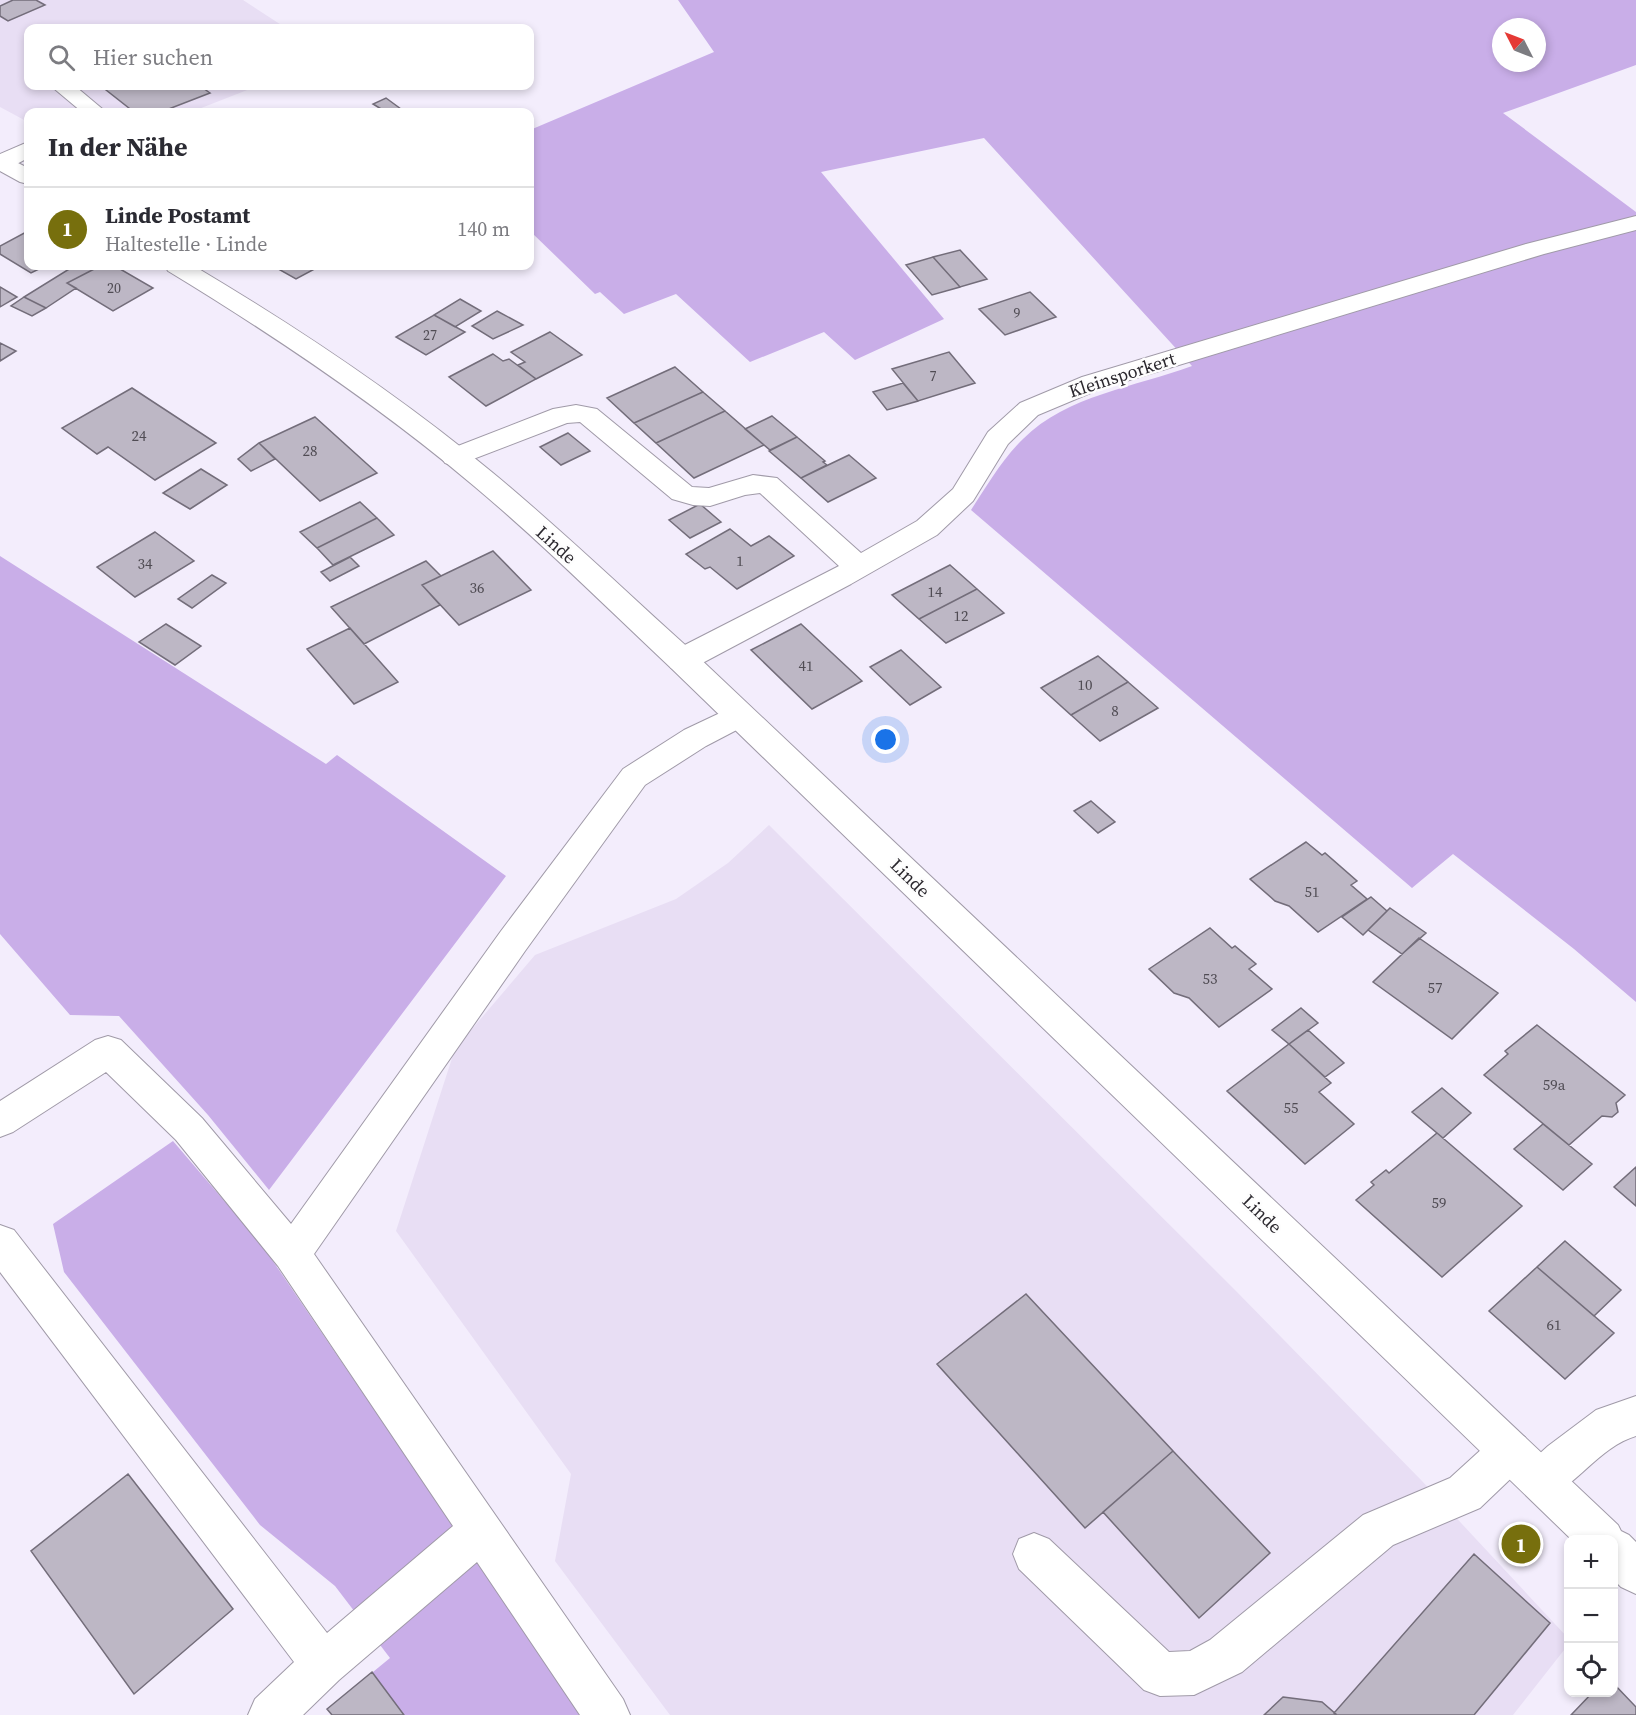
<!DOCTYPE html>
<html lang="de">
<head>
<meta charset="utf-8">
<style>
  body { margin:0; font-family:"Source Serif 4",serif; background:#f7f7f7; color:#2b2b33 }
  .controls { position:absolute; right:18px; bottom:18px; display:grid; overflow:hidden; border-radius:12px; box-shadow:0 3px 9px #0003 }
  .controls button { width:54px; height:54px; display:grid; place-items:center; padding:0; border:0; border-bottom:2px solid #e1e1e2; background:#fff; color:#2b2b33; font:30px sans-serif }
  .compass { position:absolute; left:1492px; top:18px; width:54px; height:54px; border-radius:50%; background:#fff; box-shadow:0 3px 9px #0003; rotate:312deg }
  .you { position:absolute; left:886px; top:740px; width:21px; height:21px; margin:-15px; border:4px solid #fff; border-radius:50%; background:#1a73e8; box-shadow:0 0 0 9px #1a73e833 }
  .badge { display:grid; place-items:center; width:39px; height:39px; border-radius:50%; background:#776f0d; color:#fff; font-size:20px; font-weight:700 }
  .pin { position:absolute; translate:-50% -50%; border:3px solid #fff; box-shadow:0 2px 6px #0006 }
  .list { margin:0; padding:0; list-style:none }
  h2 { display:flex; justify-content:space-between; align-items:center; height:78px; margin:0; padding:0 24px; font-size:26px }
  h2 small { font-size:20px; font-weight:400; color:#7c7c81 }
  .list li { display:grid; grid-template-columns:39px 1fr auto; gap:18px; align-items:center; box-sizing:border-box; height:84px; padding:0 24px; border-top:2px solid #e1e1e2 }
  .list b { display:block; font-size:22px; white-space:nowrap }
  .list p { margin:0; font-size:20px; white-space:nowrap; color:#7c7c81 }
  .list em { font-size:20px; font-style:normal; color:#7c7c81 }
  .icon { flex:none; width:33px; height:33px; fill:none; stroke:currentColor; stroke-width:2; stroke-linecap:round; stroke-linejoin:round }
  .map { position:relative; flex:none; width:1636px; height:1715px; overflow:hidden }
  .search { position:absolute; background:#fff; box-shadow:0 3px 9px #0003; left:24px; top:24px; width:510px; height:66px; display:flex; align-items:center; gap:15px; box-sizing:border-box; padding:0 21px; border-radius:12px; color:#7c7c81; font-size:22px }
  .panel { position:absolute; background:#fff; box-shadow:0 3px 9px #0003; left:24px; top:108px; width:510px; height:162px; border-radius:12px }
  .map>svg:first-child { display:block }
</style>
</head>
<body>
<div class="map">
<svg width="1636" height="1715" viewBox="0 0 1636 1715">
  <rect width="100%" height="100%" fill="#f3edfc"/>
  <path fill="#e8def4" d="M0 0H243L286 28H28V86H253L255 87 191 112H28V122L0 107Z
    M769 825 1235 1290 1422 1481 1568 1638V1645L1513 1715H670L555 1561 571 1474 396 1231 455 1049 535 955 676 899 728 863Z"/>
  <path fill="#c9aee8" fill-rule="evenodd" d="M678 0H1636V65L1503 113 1636 212V1002L1574 949 1453 854 1412 888 971 510C987 486 1002 459 1023 439 1067 395 1136 387 1192 366L984 138 821 172 944 319 855 360 824 332 750 362 676 294 624 314 600 292 595 294 530 231V130L714 52ZM1501 27H1537V63H1501Z
    M0 556 326 764 337 755 506 876 269 1190 208 1115 119 1016 70 1015 0 934Z
    M173 1141 262 1245 582 1715H333L328 1709 390 1658 335 1586 260 1525 64 1272 53 1224Z"/>
  <path fill="#bdb7c5" stroke="#736d7a" stroke-width="1.5" d="M13 0H36L45 5 8 21 0 16V6Z
    M101 86H200L210 93 161 112H134Z
    M386 98 405 112H386L373 104Z
    M28 231V266H45L31 273 0 254V246Z
    M960 250 987 279 960 287 933 257Z
    M933 257 960 287 932 295 906 265Z
    M74 266H100L67 283 76 288 46 308 24 297Z
    M100 266H115L153 288 113 311 67 283Z
    M273 266H320L296 279Z
    M0 287 17 297 0 307Z
    M1030 292 1056 317 1005 335 979 309Z
    M24 297 46 308 32 316 11 306Z
    M460 299 481 311 455 327 434 315Z
    M497 311 523 325 493 339 472 326Z
    M434 315 465 332 426 355 396 337Z
    M550 332 582 355 536 379 518 365 525 362 511 352Z
    M0 343 16 351 0 361Z
    M949 352 975 383 918 401 892 369Z
    M493 354 503 361 509 359 536 379 486 406 449 377Z
    M675 367 703 392 634 423 607 398Z
    M903 383 918 401 887 410 873 392Z
    M132 388 216 443 155 480 108 447 97 454 62 428Z
    M703 392 725 411 656 443 634 423Z
    M725 411 764 445 694 478 656 443Z
    M772 416 797 437 770 450 745 429Z
    M315 417 377 473 320 501 259 443Z
    M568 433 590 451 561 465 540 447Z
    M797 437 825 461 823 462 827 465 801 478 769 451Z
    M259 443 275 459 251 471 238 459Z
    M849 455 876 478 828 502 801 478Z
    M201 469 227 485 190 509 163 493Z
    M360 502 377 518 317 548 300 532Z
    M700 504 721 522 690 538 669 520Z
    M377 518 394 535 333 565 317 548Z
    M730 529 751 546 769 536 794 556 737 589 710 567 705 569 686 554Z
    M155 532 194 561 135 597 97 567Z
    M493 551 531 590 459 625 422 585Z
    M350 557 359 566 330 581 321 572Z
    M426 561 441 576 422 585 440 605 364 644 331 607Z
    M950 565 977 589 919 619 892 595Z
    M212 575 226 583 192 608 178 599Z
    M977 589 1004 613 946 643 919 619Z
    M166 624 201 646 175 665 139 642Z
    M801 624 862 681 812 709 751 650Z
    M350 628 398 682 354 704 307 649Z
    M901 650 941 687 910 705 870 667Z
    M1098 656 1128 682 1071 715 1041 688Z
    M1128 682 1158 708 1100 741 1071 715Z
    M1091 801 1115 822 1098 833 1074 811Z
    M1306 842 1322 855 1325 853 1357 881 1351 885 1367 899 1318 932 1289 906 1275 901 1250 879Z
    M1371 897 1387 911 1363 935 1342 917Z
    M1390 908 1426 933 1402 954 1368 930Z
    M1210 928 1232 948 1235 946 1256 964 1249 969 1272 989 1219 1027 1189 998 1174 993 1149 969Z
    M1419 938 1498 993 1452 1039 1373 982Z
    M1301 1008 1318 1023 1289 1044 1272 1030Z
    M1537 1025 1625 1095 1616 1103 1618 1112 1612 1117 1602 1116 1569 1145 1484 1075 1508 1054 1505 1051Z
    M1308 1030 1344 1063 1325 1077 1289 1044Z
    M1289 1044 1331 1083 1319 1092 1354 1124 1305 1164 1227 1091Z
    M1442 1088 1471 1113 1443 1138 1412 1112Z
    M1543 1124 1592 1164 1563 1190 1514 1149Z
    M1437 1133 1522 1206 1442 1277 1356 1200 1374 1185 1371 1182 1386 1170 1389 1173Z
    M1636 1167V1206L1614 1187Z
    M1565 1241 1621 1290 1594 1316 1537 1267Z
    M1537 1267 1614 1333 1565 1379 1489 1311Z
    M1026 1294 1173 1451 1085 1528 937 1364Z
    M1173 1451 1270 1553 1199 1618 1103 1512Z
    M128 1474 233 1609 134 1694 31 1551Z
    M1474 1554 1550 1623 1474 1715H1337L1334 1713Z
    M372 1672 404 1715H332L327 1709Z
    M1614 1684 1636 1707V1715H1571L1593 1692H1614Z
    M1283 1697 1322 1702 1337 1715H1264Z"/>
  <g fill="none" stroke-linecap="round" stroke-linejoin="round">
    <g stroke="#a09aa8" stroke-width="2">
      <path id="minor" d="M51 86H75L106 112H82Z
        M28 142V158L11 167 0 168V154Z
        M1636 216V230L1544 254 1100 389 1038 415 1008 444 973 501 937 535 851 584 693 668 682 671 671 668 667 660 671 652 839 566 760 493 745 495 710 506 693 505 672 499 580 422 567 423 455 466 445 463 441 457 445 451 553 409 576 405 597 409 692 487 709 488 753 475 777 478 861 553 917 521 953 489 988 432 1020 403 1082 377 1526 244Z
        M739 704 750 707 754 715 750 723 706 746 645 785 525 951 314 1254 623 1699 630 1715H580L477 1562 339 1680 303 1715H248L255 1699 294 1662 0 1272V1225L14 1230 327 1633 453 1526 278 1266 176 1140 106 1072 13 1132 0 1137V1101L95 1040 108 1036 121 1040 202 1118 291 1224 501 931 623 769 684 730Z
        M1636 1396V1436C1599 1447 1577 1486 1542 1501L1527 1495 1521 1480 1527 1465 1548 1446 1596 1410Z
        M1510 1431 1525 1437 1531 1451 1525 1465 1480 1508 1393 1545 1242 1672 1194 1695 1160 1696 1144 1690 1019 1569 1013 1554 1019 1539 1034 1533 1049 1539 1169 1652 1190 1651 1210 1640 1363 1515 1450 1478 1495 1437Z"/>
    </g>
    <g stroke="#a09aa8" stroke-width="2">
      <path id="major" d="M0 154 28 168V184L20 182 0 171Z
        M165 266H194C298 328 399 395 493 473 562 530 626 592 693 652L1618 1525 1621 1531 1629 1535 1636 1542V1594L1621 1587 1614 1580V1540H1572L671 668C606 607 542 543 474 486 378 405 275 336 168 271Z"/>
    </g>
    <use href="#minor" fill="#fff" fill-rule="evenodd"/>
    <use href="#major" fill="#fff" fill-rule="evenodd"/>
  </g>
  <g text-anchor="middle" stroke-width="5" stroke-linejoin="round" paint-order="stroke">
    <g font-size="14" fill="#504c54">
      <text x="114" y="293">20</text>
      <text x="1017" y="318">9</text>
      <text x="430" y="340">27</text>
      <text x="933" y="381">7</text>
    </g>
    <g font-size="15" fill="#504c54">
      <text x="139" y="441">24</text>
      <text x="310" y="456">28</text>
      <text x="740" y="566">1</text>
      <text x="145" y="569">34</text>
      <text x="477" y="593">36</text>
      <text x="935" y="597">14</text>
      <text x="961" y="621">12</text>
      <text x="806" y="671">41</text>
      <text x="1085" y="690">10</text>
      <text x="1115" y="716">8</text>
      <text x="1312" y="897">51</text>
      <text x="1210" y="984">53</text>
      <text x="1435" y="993">57</text>
      <text x="1554" y="1090">59a</text>
      <text x="1291" y="1113">55</text>
      <text x="1439" y="1208">59</text>
      <text x="1554" y="1330">61</text>
    </g>
    <g font-size="18" fill="#2b282e" stroke="#fdfdfd">
      <text transform="translate(1122 375) rotate(-18)" y="6">Kleinsporkert</text>
      <text transform="translate(556 545) rotate(42)" y="6">Linde</text>
      <text transform="translate(910 878) rotate(44)" y="6">Linde</text>
      <text transform="translate(1262 1214) rotate(44)" y="6">Linde</text>
    </g>
  </g>
</svg>
<div class="controls">
<button>+</button>
<button>−</button>
<button><svg class="icon" aria-label="locate" viewBox="0 0 24 24"><circle cx="12" cy="12" r="6"/><path d="M12 2v4M12 18v4M2 12h4M18 12h4"/></svg></button>
</div>
<svg class="compass" viewBox="-18 -18 36 36"><path d="M0-13l5 13h-10z" fill="#e53935"/><path d="M0 13l5-13h-10z" fill="#7c7c81"/></svg>
<div class="you"></div>
<div class="pin badge" style="left:1521px;top:1544px">1</div>
<div class="search"><svg class="icon" aria-label="search" viewBox="0 0 24 24"><circle cx="10" cy="10" r="6"/><path d="M15 15l6 6"/></svg>Hier suchen</div>
<section class="panel">
<h2>In der Nähe<small></small></h2>
<ul class="list">
<li><span class="badge">1</span><div><b>Linde Postamt</b><p>Haltestelle · Linde</p></div><em>140 m</em></li>
</ul>
</section>
</div>
</body>
</html>
